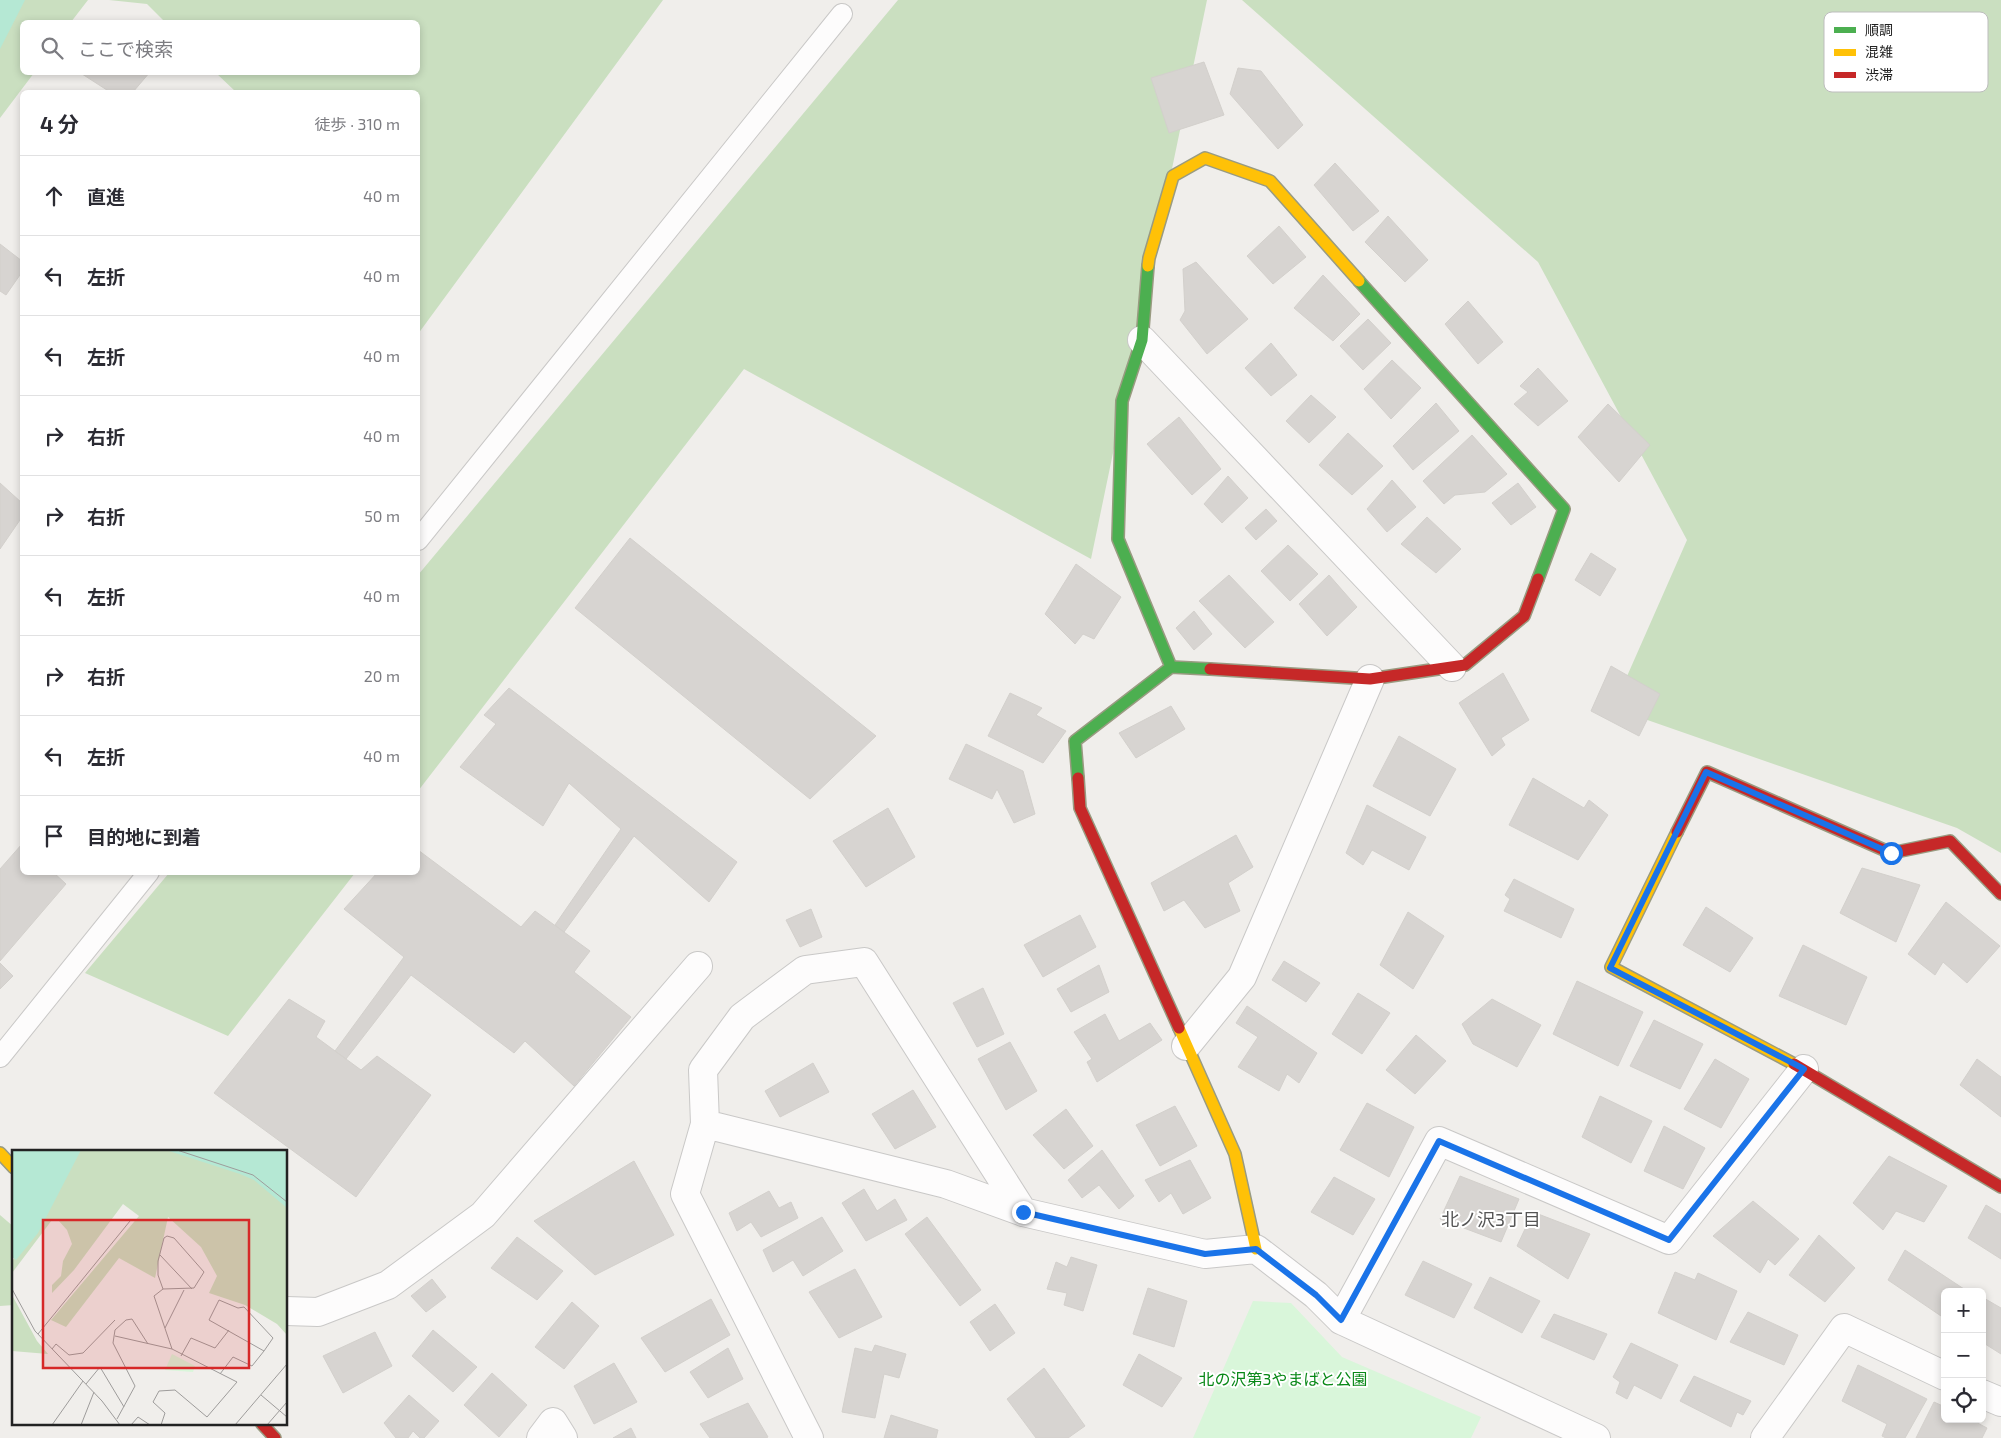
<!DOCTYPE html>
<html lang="ja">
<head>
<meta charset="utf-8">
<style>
  body { margin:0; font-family:"Exo 2","Noto Sans JP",sans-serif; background:#f2f2f3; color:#2b2b33 }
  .controls { position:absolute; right:15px; bottom:15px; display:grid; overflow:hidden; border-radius:8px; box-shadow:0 2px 8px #0003 }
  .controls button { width:45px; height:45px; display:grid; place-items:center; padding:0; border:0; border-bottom:1px solid #e1e1e2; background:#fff; color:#2b2b33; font:25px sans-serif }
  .stop { position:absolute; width:15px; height:15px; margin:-11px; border:4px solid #1a73e8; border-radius:50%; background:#fff }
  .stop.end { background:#1a73e8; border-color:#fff; box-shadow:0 1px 5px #0008 }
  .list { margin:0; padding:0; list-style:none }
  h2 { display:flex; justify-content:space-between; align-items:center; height:65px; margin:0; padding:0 20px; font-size:21px }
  h2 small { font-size:16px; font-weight:400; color:#7c7c81 }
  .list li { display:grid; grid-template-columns:32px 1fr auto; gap:15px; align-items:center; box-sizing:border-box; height:80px; padding:0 20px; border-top:1px solid #e1e1e2 }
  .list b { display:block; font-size:19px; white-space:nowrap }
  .list em { font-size:16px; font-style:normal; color:#7c7c81 }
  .icon { flex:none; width:28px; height:28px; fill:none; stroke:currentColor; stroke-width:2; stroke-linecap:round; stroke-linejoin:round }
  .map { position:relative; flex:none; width:2001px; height:1438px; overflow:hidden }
  .search { position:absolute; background:#fff; box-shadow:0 2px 8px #0003; left:20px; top:20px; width:400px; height:55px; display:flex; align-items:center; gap:12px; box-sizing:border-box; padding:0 18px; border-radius:8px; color:#7c7c81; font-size:19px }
  .panel { position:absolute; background:#fff; box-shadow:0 2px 8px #0003; left:20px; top:90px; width:400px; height:785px; border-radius:8px }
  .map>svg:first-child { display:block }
</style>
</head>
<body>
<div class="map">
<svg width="2001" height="1438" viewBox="0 0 2001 1438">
  <rect width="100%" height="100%" fill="#f0eeeb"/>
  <path fill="#cadfc0" d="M0 0H88L71 22H22V72L34 73 0 118Z
    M109 0H663L418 334V92H236L216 73 418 72V22H165L147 4Z
    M898 0H1207L1091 559 744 369 418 791V575Z
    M1242 0H2001V853L1957 828 1613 708 1687 540 1538 262Z
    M169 873V872L355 873 228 1036 85 973Z
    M0 1215 14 1227V1305L0 1306Z"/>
  <path fill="#d9f6da" d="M1253 1301 1291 1303 1342 1357 1481 1417 1471 1438H1193Z"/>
  <path fill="#b5e8d4" d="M0 0H25L0 49Z"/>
  <path fill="#d7d4d1" stroke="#d3d0cc" d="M1204 62 1224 115 1169 133 1151 78Z
    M1238 68 1261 71 1303 125 1278 149 1230 94Z
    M79 72H150L133 92H110Z
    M1335 163 1379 211 1353 231 1314 185Z
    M1388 216 1428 260 1405 282 1365 242Z
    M1279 226 1306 257 1273 284 1247 256Z
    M0 244 22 261V272L6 295 0 291Z
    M1196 262 1248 319 1207 354 1180 320 1185 311 1183 269Z
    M1323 275 1360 314 1333 341 1294 308Z
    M1468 301 1503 342 1478 364 1445 324Z
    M1368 319 1391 343 1363 370 1340 346Z
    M1271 343 1297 375 1271 396 1245 368Z
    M1392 360 1421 388 1391 419 1364 389Z
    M1538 368 1568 401 1538 426 1514 404 1528 392 1520 386Z
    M1311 395 1336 417 1309 443 1286 421Z
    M1436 403 1459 431 1413 470 1393 446Z
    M1608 404 1650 445 1619 482 1578 437Z
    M1179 417 1221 469 1192 495 1147 444Z
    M1348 433 1383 466 1352 495 1319 465Z
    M1472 435 1507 474 1485 492 1455 495 1444 504 1423 481Z
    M1228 476 1248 498 1222 523 1204 504Z
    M1392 480 1416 507 1387 532 1367 509Z
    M0 483 22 503V517L0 549Z
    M1518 483 1536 507 1511 525 1492 503Z
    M1266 509 1277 521 1256 540 1245 528Z
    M1427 517 1461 549 1436 573 1401 544Z
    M630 538 876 736 810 799 575 608Z
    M1288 545 1318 574 1290 601 1261 571Z
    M1591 553 1616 569 1600 596 1575 580Z
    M1076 564 1121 597 1094 639 1083 634 1075 644 1045 614Z
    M1229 575 1274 622 1245 648 1199 601Z
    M1329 575 1357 607 1327 636 1299 604Z
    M1194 611 1212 634 1194 650 1176 628Z
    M1611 666 1660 694 1639 736 1591 711Z
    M1503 673 1529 720 1501 738 1505 745 1492 756 1459 703Z
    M509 688 737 862 709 902 634 836 564 932 555 925 621 829 569 783 543 826 460 767 496 724 484 715Z
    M1010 693 1042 708 1036 715 1066 731 1043 763 988 736Z
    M1171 706 1185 729 1136 758 1119 733Z
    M1399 736 1456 769 1430 816 1373 786Z
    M966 744 1023 771 1035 814 1014 823 997 789 992 799 949 779Z
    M1533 778 1584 808 1589 800 1608 815 1578 860 1509 825Z
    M1367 805 1426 837 1409 870 1372 850 1363 865 1346 853Z
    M888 808 915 857 866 887 833 841Z
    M1236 835 1253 867 1228 883 1240 911 1205 928 1184 900 1164 911 1151 883Z
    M22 844V872H53L66 884 0 961V869Z
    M418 850 521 927 535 911 590 951 574 972 631 1017 574 1086 525 1041 514 1053 411 975 346 1059 335 1051 404 957 344 909 378 872H418Z
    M1862 868 1920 885 1896 942 1840 913Z
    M1514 879 1574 909 1561 938 1504 911 1510 899 1505 895Z
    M1946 902 2000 946 1967 983 1943 962 1935 975 1908 954Z
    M1706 907 1753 938 1730 972 1683 945Z
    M811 909 822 937 800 947 786 920Z
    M1408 912 1444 936 1413 989 1380 965Z
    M1080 915 1096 947 1043 977 1024 945Z
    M1803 945 1867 977 1846 1025 1779 996Z
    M1284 961 1320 983 1306 1002 1272 980Z
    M0 963 13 976 0 989Z
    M1099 965 1109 992 1071 1012 1057 989Z
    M1577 981 1643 1012 1618 1066 1553 1034Z
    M983 988 1004 1034 977 1047 953 1003Z
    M1358 993 1390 1013 1362 1054 1332 1034Z
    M289 999 325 1021 316 1037 361 1070 377 1056 431 1095 356 1197 214 1093Z
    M1492 999 1541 1025 1517 1067 1473 1044 1462 1024Z
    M1247 1006 1317 1053 1299 1083 1287 1074 1279 1091 1238 1067 1258 1037 1236 1023Z
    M1105 1014 1119 1041 1150 1023 1162 1040 1097 1082 1087 1062 1092 1059 1074 1032Z
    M1654 1020 1703 1044 1680 1089 1630 1066Z
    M1416 1035 1446 1061 1415 1094 1386 1070Z
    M1010 1042 1037 1091 1006 1110 978 1059Z
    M1715 1059 1749 1079 1721 1128 1684 1109Z
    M1977 1059 2001 1077V1117L1960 1085Z
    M813 1063 829 1092 780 1117 765 1091Z
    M913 1090 936 1127 895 1149 872 1114Z
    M1600 1096 1652 1121 1631 1163 1582 1137Z
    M1367 1103 1414 1127 1389 1177 1340 1150Z
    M1175 1106 1197 1146 1160 1166 1136 1125Z
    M1066 1109 1093 1146 1064 1169 1033 1135Z
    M1664 1126 1705 1148 1683 1189 1644 1171Z
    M1102 1150 1134 1196 1119 1209 1099 1185 1082 1198 1068 1180Z
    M1889 1156 1947 1186 1924 1222 1896 1211 1883 1230 1853 1203Z
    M1190 1160 1211 1198 1183 1214 1171 1193 1159 1202 1145 1180Z
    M634 1161 674 1235 595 1275 534 1221Z
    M1460 1176 1519 1199 1501 1242 1440 1219Z
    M1334 1177 1375 1199 1353 1235 1311 1212Z
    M864 1189 877 1211 895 1199 907 1220 866 1241 842 1203Z
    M769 1191 779 1208 791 1202 798 1218 761 1237 751 1222 737 1231 729 1213Z
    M1753 1201 1799 1239 1775 1265 1768 1259 1760 1273 1713 1236Z
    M1986 1205 2001 1214V1259L1968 1238Z
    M1533 1212 1590 1234 1568 1279 1517 1246Z
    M822 1217 843 1251 803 1276 793 1260 773 1272 763 1250Z
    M927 1217 981 1290 960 1306 905 1234Z
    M1819 1235 1855 1268 1825 1302 1789 1275Z
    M517 1237 563 1271 537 1300 491 1268Z
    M1905 1250 1964 1289 1962 1292H1945L1944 1318 1888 1280Z
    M1071 1257 1097 1265 1083 1311 1064 1305 1067 1293 1047 1289 1056 1262 1067 1267Z
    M1423 1261 1472 1284 1454 1318 1405 1295Z
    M855 1269 882 1317 839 1338 809 1292Z
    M1675 1272 1695 1280 1698 1273 1737 1291 1716 1340 1658 1313Z
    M1490 1277 1540 1301 1522 1333 1474 1308Z
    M432 1279 446 1297 426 1312 411 1296Z
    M1148 1288 1187 1301 1174 1347 1133 1334Z
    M1982 1297 2001 1308V1354L1982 1342Z
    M711 1299 730 1335 665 1372 641 1338Z
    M572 1302 599 1326 564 1369 535 1347Z
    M995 1304 1015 1333 990 1351 970 1322Z
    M1748 1312 1798 1335 1784 1365 1730 1342Z
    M1554 1314 1607 1334 1594 1360 1541 1337Z
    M433 1330 477 1367 453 1392 412 1356Z
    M375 1332 392 1366 343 1393 323 1356Z
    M1631 1343 1678 1365 1661 1399 1634 1385 1627 1399 1616 1393 1620 1382 1613 1377Z
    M875 1345 906 1354 899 1378 884 1374 875 1418 842 1412 855 1348 872 1352Z
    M728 1348 743 1379 708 1398 690 1372Z
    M1139 1354 1182 1378 1162 1407 1123 1385Z
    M614 1363 637 1402 594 1424 574 1386Z
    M1858 1365 1927 1399 1905 1438H1886L1882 1436 1887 1424 1842 1401Z
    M1044 1368 1085 1426 1068 1438H1036L1007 1399Z
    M492 1373 527 1405 499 1437 464 1405Z
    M1694 1376 1751 1401 1743 1415 1737 1412 1731 1427 1680 1401Z
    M409 1395 439 1421 424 1438H420L413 1431 408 1438H396L384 1423Z
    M1934 1402 1945 1407V1419H1970L1987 1428 1982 1438H1916Z
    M748 1403 768 1437 766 1438H710L700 1424Z
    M891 1415 938 1430 936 1438H884Z
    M631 1428 636 1438H613Z"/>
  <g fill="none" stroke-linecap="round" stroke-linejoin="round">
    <g stroke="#c9c8c7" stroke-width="22">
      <path id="lane" d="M418 540 842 14
        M0 1057 149 872"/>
    </g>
    <g stroke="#c9c8c7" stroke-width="30">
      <path id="street" d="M1142 340 1452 667
        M1186 1046 1242 977 1370 679
        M705 1124 946 1184 1023 1212 1205 1254 1256 1249 1316 1295 1341 1320 1596 1438
        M286 1311 318 1312 388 1285 483 1215 698 966
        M1341 1320 1439 1141 1669 1240 1804 1069
        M1982 1394 2001 1402
        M541 1438 553 1422 563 1438
        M809 1438 685 1194 705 1124 703 1070 742 1017 805 970 864 962 1023 1212
        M1765 1438 1844 1328 1945 1376"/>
    </g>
    <g stroke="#999b81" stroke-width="14">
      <path id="fast" d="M1148 266 1142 340 1122 401 1118 539 1171 667
        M1359 281 1564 509 1538 579
        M1078 778 1075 741 1171 667 1210 669"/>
    </g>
    <g stroke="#999b81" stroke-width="14">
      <path id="slow" d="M1148 266 1149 258 1173 176 1205 158 1270 181 1359 281
        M1677 832 1611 967 1794 1064
        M1179 1028 1235 1154 1256 1249
        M0 1153 14 1168"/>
    </g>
    <g stroke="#999b81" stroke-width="14">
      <path id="jam" d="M1210 669 1370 679 1465 665 1524 616 1538 579
        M1078 778 1080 808 1179 1028
        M1677 832 1707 772 1891 853 1950 841 2001 894
        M1794 1064 2001 1187
        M262 1424 275 1438"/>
    </g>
    <use href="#lane" stroke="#fdfcfc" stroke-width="20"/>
    <use href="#street" stroke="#fdfcfc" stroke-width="28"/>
    <use href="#fast" stroke="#4caf50" stroke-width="11"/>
    <use href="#slow" stroke="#ffc107" stroke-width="11"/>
    <use href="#jam" stroke="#c62828" stroke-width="11"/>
  </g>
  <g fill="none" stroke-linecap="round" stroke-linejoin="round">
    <path stroke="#1a73e8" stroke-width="6" d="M1023 1212 1205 1254 1256 1249 1316 1295 1341 1320 1439 1141 1669 1240 1804 1069 1610 968 1706 772 1891 853"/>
  </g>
  <g text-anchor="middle" stroke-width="4" stroke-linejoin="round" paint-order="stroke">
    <g font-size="16" fill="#088817" stroke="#fff">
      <text x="1283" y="1385">北の沢第3やまばと公園</text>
    </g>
    <g font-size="18" fill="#555" stroke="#fff">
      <text x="1491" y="1226">北ノ沢3丁目</text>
    </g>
  </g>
  <g transform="translate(12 1150)">
    <rect width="275" height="275" fill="#f0eeeb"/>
    <path d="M67 0H275V185L265 174 233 155 197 143 205 126 189 97 156 67 143 128 107 108 54 177 39 170 127 66 111 54 62 120 40 143V135L49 126 51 111 60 94 55 80 46 70H40L0 123V112L9 96ZM0 145 25 191 36 204 0 201Z" fill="#cadfc0"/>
    <path d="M160 204 183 216 181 222 153 220Z" fill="#d9f6da"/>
    <path d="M0 0H69L26 83 4 110 0 107ZM154 0H275V58L242 30 228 24Z" fill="#b5e8d4"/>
    <path fill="none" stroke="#9e9c9b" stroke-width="1" d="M165 0 241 25 275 52M148 105 180 139M0 139 23 181 90 251 108 275M151 139 146 125V111L152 88 155 86 162 88 192 122 182 138 151 139 142 146 160 199M153 178 172 140M26 184 118 71M103 186 160 199 225 232 195 267 163 240 147 241 141 252 153 263 149 275M40 199 44 194 57 205 71 203 103 170M169 206 179 188 203 198 217 180M208 224 221 207 240 216 252 201 261 188 232 157 226 158 207 150 197 170 252 201M74 234 88 217 112 257M249 245 275 267M105 269 123 236 101 193 103 180 114 170 120 169 136 194M40 275 71 231M69 275 82 242M119 275 126 267 138 275M223 275 275 214M255 275 275 252"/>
    <path fill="#d62828" fill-opacity="0.15" stroke="#d62828" stroke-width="2.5" d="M31 70H237V218H31Z"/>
    <rect width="275" height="275" fill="none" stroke="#222" stroke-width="2.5"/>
  </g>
  <rect x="1824" y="12" width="164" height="80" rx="8" fill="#fff" stroke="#bdbdbd" stroke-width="1"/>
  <rect x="1834" y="27" width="22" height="6" fill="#4caf50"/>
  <rect x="1834" y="49" width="22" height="7" fill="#ffc107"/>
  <rect x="1834" y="72" width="22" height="6" fill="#c62828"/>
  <g font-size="14" fill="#222">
    <text x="1865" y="35">順調</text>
    <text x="1865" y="57">混雑</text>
    <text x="1865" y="80">渋滞</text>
  </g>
</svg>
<div class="controls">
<button>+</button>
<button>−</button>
<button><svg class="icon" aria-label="locate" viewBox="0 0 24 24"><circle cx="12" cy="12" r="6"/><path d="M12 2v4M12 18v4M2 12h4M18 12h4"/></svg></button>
</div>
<div class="stop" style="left:1891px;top:853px"></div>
<div class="stop end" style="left:1023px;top:1212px"></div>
<div class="search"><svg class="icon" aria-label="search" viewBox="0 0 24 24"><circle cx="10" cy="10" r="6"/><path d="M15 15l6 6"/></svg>ここで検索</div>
<section class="panel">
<h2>4 分<small>徒歩 · 310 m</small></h2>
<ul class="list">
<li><svg class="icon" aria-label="ahead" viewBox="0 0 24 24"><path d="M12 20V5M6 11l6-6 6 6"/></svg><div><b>直進</b></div><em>40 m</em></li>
<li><svg class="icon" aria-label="left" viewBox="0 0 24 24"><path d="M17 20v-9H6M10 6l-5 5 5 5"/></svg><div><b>左折</b></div><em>40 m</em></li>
<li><svg class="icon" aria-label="left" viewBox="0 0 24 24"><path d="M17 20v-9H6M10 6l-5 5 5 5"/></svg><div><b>左折</b></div><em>40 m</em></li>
<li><svg class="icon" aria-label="right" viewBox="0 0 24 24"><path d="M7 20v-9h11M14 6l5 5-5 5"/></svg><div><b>右折</b></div><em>40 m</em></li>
<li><svg class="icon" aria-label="right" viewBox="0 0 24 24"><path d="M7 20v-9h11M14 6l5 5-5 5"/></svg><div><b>右折</b></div><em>50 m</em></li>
<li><svg class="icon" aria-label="left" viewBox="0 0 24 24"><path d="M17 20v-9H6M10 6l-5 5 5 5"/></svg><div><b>左折</b></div><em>40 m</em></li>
<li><svg class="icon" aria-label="right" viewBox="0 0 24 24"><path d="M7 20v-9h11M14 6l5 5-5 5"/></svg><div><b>右折</b></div><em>20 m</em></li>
<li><svg class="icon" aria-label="left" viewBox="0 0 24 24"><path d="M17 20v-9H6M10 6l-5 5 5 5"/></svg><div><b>左折</b></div><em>40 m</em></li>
<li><svg class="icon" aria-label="arrive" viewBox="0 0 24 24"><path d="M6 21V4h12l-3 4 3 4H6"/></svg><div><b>目的地に到着</b></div></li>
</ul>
</section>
</div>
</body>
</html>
